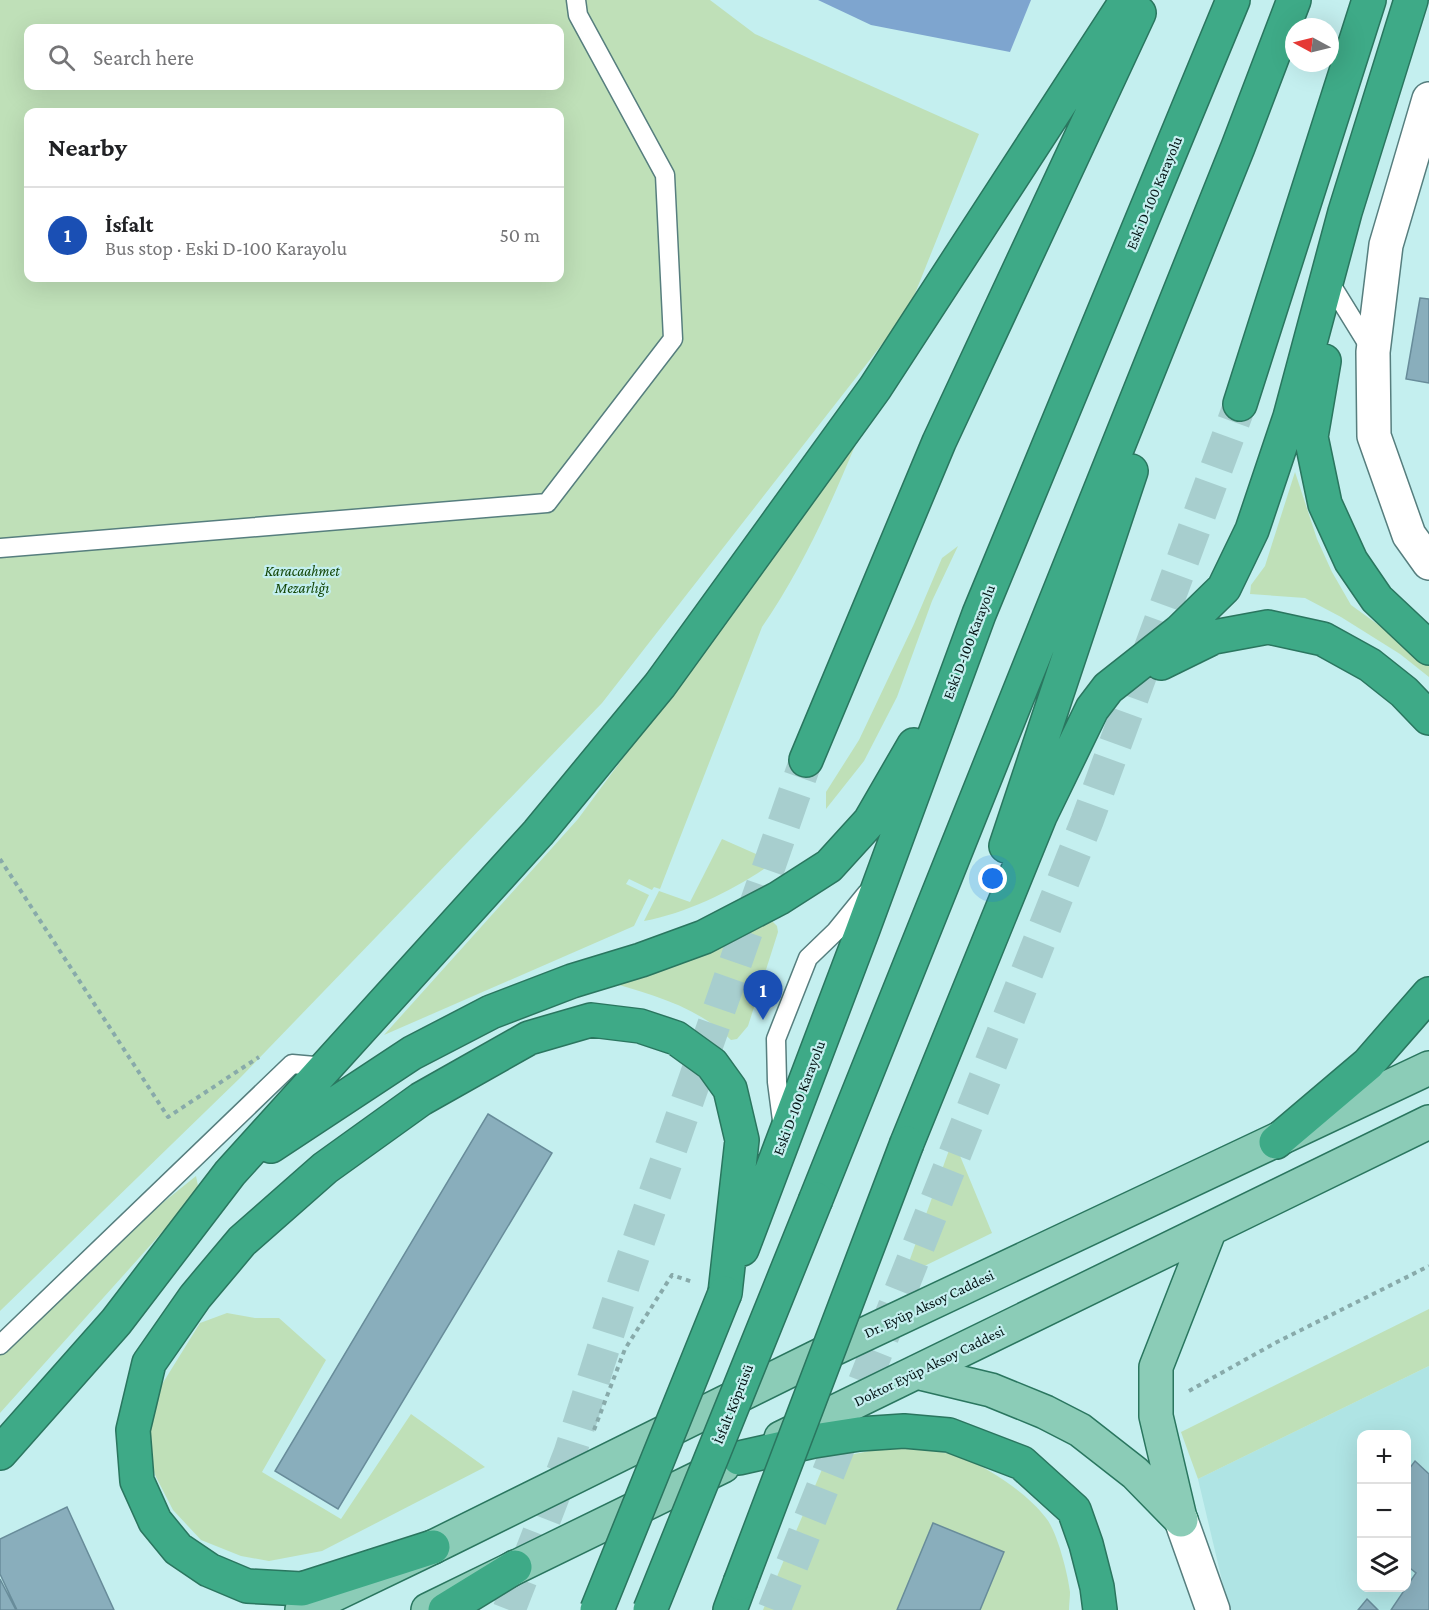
<!DOCTYPE html>
<html lang="en">
<head>
<meta charset="utf-8">
<style>
  body { margin:0; font-family:"Crimson Pro",serif; background:#f2f2f2; color:#202124 }
  .controls { position:absolute; right:18px; bottom:18px; display:grid; overflow:hidden; border-radius:12px; box-shadow:0 6px 24px #0002 }
  .controls button { width:54px; height:54px; display:grid; place-items:center; padding:0; border:0; border-bottom:2px solid #e0e0e0; background:#fff; color:#202124; font:30px sans-serif }
  .compass { position:absolute; left:1285px; top:18px; width:54px; height:54px; border-radius:50%; background:#fff; box-shadow:0 6px 24px #0002; rotate:277deg }
  .you { position:absolute; left:993px; top:879px; width:21px; height:21px; margin:-15px; border:4px solid #fff; border-radius:50%; background:#1a73e8; box-shadow:0 0 0 9px #1a73e833 }
  .badge { display:grid; place-items:center; width:39px; height:39px; border-radius:50%; background:#9a2e8f; color:#fff; font-size:20px; font-weight:700 }
  .pin { position:absolute; translate:-50% -50px; filter:drop-shadow(0 2px 3px #0008) }
  .pin::after { content:''; position:absolute; top:32px; width:21px; height:18px; background:inherit; clip-path:polygon(0 0,100% 0,50% 100%) }
  .list { margin:0; padding:0; list-style:none }
  h2 { display:flex; justify-content:space-between; align-items:center; height:78px; margin:0; padding:0 24px; font-size:26px }
  h2 small { font-size:20px; font-weight:400; color:#757577 }
  .list li { display:grid; grid-template-columns:39px 1fr auto; gap:18px; align-items:center; box-sizing:border-box; height:96px; padding:0 24px; border-top:2px solid #e0e0e0 }
  .list b { display:block; font-size:22px; white-space:nowrap }
  .list p { margin:0; font-size:20px; white-space:nowrap; color:#757577 }
  .list em { font-size:20px; font-style:normal; color:#757577 }
  .icon { flex:none; width:33px; height:33px; fill:none; stroke:currentColor; stroke-width:2; stroke-linecap:round; stroke-linejoin:round }
  .map { position:relative; flex:none; width:1429px; height:1610px; overflow:hidden }
  .search { position:absolute; background:#fff; box-shadow:0 6px 24px #0002; left:24px; top:24px; width:540px; height:66px; display:flex; align-items:center; gap:15px; box-sizing:border-box; padding:0 21px; border-radius:12px; color:#757577; font-size:22px }
  .panel { position:absolute; background:#fff; box-shadow:0 6px 24px #0002; left:24px; top:108px; width:540px; height:174px; border-radius:12px }
  .map>svg:first-child { display:block }
</style>
</head>
<body>
<div class="map">
<svg width="1429" height="1610" viewBox="0 0 1429 1610">
  <rect width="100%" height="100%" fill="#c4efef"/>
  <path fill="#afe4e4" fill-rule="evenodd" d="M1429 1366V1610H1229L1198 1479ZM1362 1434H1406V1588H1362Z"/>
  <path fill="#bfe0b8" fill-rule="evenodd" d="M0 0H710L755 34 979 134 908 311 602 703 240 1078 0 1311ZM28 28H560V86H28ZM28 112H560V278H28Z
    M857 441C830 506 802 569 762 627L660 889 654 887 652 890 629 879 626 884 649 895 634 926 384 1035 578 819Z
    M1295 472 1317 539 1332 572 1351 605 1420 655 1429 664V677L1400 654 1341 617 1305 598 1250 594 1251 585 1265 566Z
    M958 546 932 601 897 697 864 761 826 809V792L859 740 914 624 942 558Z
    M722 839 774 862C736 889 690 912 644 921L659 891 690 902Z
    M773 922 777 926 778 932 748 1026 737 1039 731 1040C698 1006 647 993 602 980L763 924Z
    M953 1139 992 1233 904 1276Z
    M196 1176 199 1191 0 1413V1334Z
    M1429 1309V1366L1198 1479 1181 1432Z
    M227 1313 255 1318H279L326 1360 262 1472 341 1519 411 1414 485 1467 322 1551 269 1561 241 1556 201 1540 173 1510 156 1477 147 1454 151 1410 156 1394 200 1323Z
    M884 1448C911 1449 939 1448 965 1459 991 1469 1029 1495 1046 1518 1057 1531 1068 1574 1070 1592 1070 1598 1069 1604 1069 1610H763L823 1467 850 1455Z"/>
  <path fill="#7ea5cf" d="M818 0H1031L1010 52 871 25Z"/>
  <path fill="#89aebc" stroke="#688c9a" stroke-width="1.5" d="M1420 298 1429 299V383L1406 379Z
    M488 1114 552 1153 338 1509 275 1471Z
    M1415 1461 1429 1474V1610H1391L1416 1573 1406 1565V1473Z
    M67 1507 114 1610H17L0 1574V1539Z
    M933 1523 1004 1552 980 1610H897Z
    M0 1579 16 1610H0Z
    M1367 1599 1378 1610H1358Z"/>
  <g fill="none" stroke-linecap="round" stroke-linejoin="round">
    <path stroke="#a7cece" stroke-width="33" stroke-dasharray="33 16" stroke-linecap="butt" d="M509 1610 570 1453 625 1280 806 760
      M774 1610 1087 821 1240 404"/>
    <g stroke="#567e7e" stroke-width="21">
      <path id="lane" d="M1335 291 1372 351
        M0 548 547 503 673 339 665 175 578 15 576 0
        M783 1128 777 1082 776 1039 808 958 836 931 867 893
        M0 1345 292 1064 326 1067"/>
    </g>
    <g stroke="#567e7e" stroke-width="36">
      <path id="street" d="M1429 99 1386 245 1373 352 1374 436 1409 535 1429 563"/>
    </g>
    <g stroke="#567e7e" stroke-width="36">
      <path id="secondary" d="M1181 1520 1213 1610"/>
    </g>
    <g stroke="#2a765f" stroke-width="36">
      <path id="primary" d="M916 1372 991 1390 1045 1412 1080 1430 1135 1473 1181 1520
        M781 1438 1429 1122
        M1180 1518 1156 1416V1367L1210 1229
        M302 1610 433 1547 827 1352 1429 1068
        M428 1610 723 1466"/>
    </g>
    <g stroke="#2a765f" stroke-width="36">
      <path id="highway" d="M1324 361 1311 437 1325 504 1351 561 1377 599 1429 648
        M1240 404 1369 0
        M1161 663 1214 637 1268 627 1323 639 1370 665 1404 692 1429 718
        M806 760 939 442 1139 13
        M1006 846 1131 471
        M1276 1142 1368 1064 1429 994
        M907 1143 1040 816 1092 709 1108 688 1179 632 1224 588 1252 530 1290 417 1345 212 1411 0
        M271 1146 412 1053 491 1012 572 981 641 960 704 937 779 898 829 866 870 821 914 745
        M816 1199 1238 147 1294 0
        M742 1249 862 932 979 614 1233 0
        M0 1453 116 1322 230 1173 538 833 660 685 875 388 1127 0
        M739 1458 814 1441 859 1434 904 1431 949 1435 1022 1463 1074 1510 1086 1544 1097 1587 1100 1610
        M433 1547 302 1589 247 1586 209 1570 178 1549 155 1521 137 1481 133 1430 149 1363 195 1297 242 1241 325 1168 421 1099 529 1038 591 1020 640 1026 676 1038 712 1064 730 1089 742 1140 725 1293
        M445 1610 515 1567
        M730 1610 740 1583"/>
    </g>
    <path stroke="#8aa" stroke-width="4" stroke-dasharray="4.5 4.5" stroke-linecap="butt" d="M0 859 168 1117 259 1057
      M1189 1391 1277 1342 1429 1266
      M594 1430 625 1349 672 1275 693 1282"/>
    <use href="#lane" stroke="#fff" stroke-width="18"/>
    <use href="#street" stroke="#fff" stroke-width="33"/>
    <use href="#secondary" stroke="#fff" stroke-width="33"/>
    <use href="#primary" stroke="#8bccb7" stroke-width="33"/>
    <use href="#highway" stroke="#3eaa87" stroke-width="33"/>
    <g stroke="#2a765f" stroke-width="36" stroke-linecap="butt">
      <path id="highway-bridge" d="M740 1583 907 1143
        M597 1610 725 1293
        M650 1610 816 1199"/>
    </g>
    <use href="#highway-bridge" stroke="#3eaa87" stroke-width="33"/>
  </g>
  <g text-anchor="middle" stroke-width="4.5" stroke-linejoin="round" paint-order="stroke">
    <g font-size="15" fill="#041414" stroke="#c4efef">
      <text transform="translate(1154 193) rotate(-67)" y="5">Eski D-100 Karayolu</text>
      <text transform="translate(969 642) rotate(-69)" y="5">Eski D-100 Karayolu</text>
      <text transform="translate(799 1098) rotate(-69)" y="5">Eski D-100 Karayolu</text>
      <text transform="translate(929 1304) rotate(-25)" y="5">Dr. Eyüp Aksoy Caddesi</text>
      <text transform="translate(929 1366) rotate(-26)" y="5">Doktor Eyüp Aksoy Caddesi</text>
      <text transform="translate(733 1404) rotate(-68)" y="5">İsfalt Köprüsü</text>
    </g>
    <g font-size="15" font-style="italic" fill="#134607" stroke="#c4efef">
      <text x="302" y="576">Karacaahmet<tspan x="302" dy="17">Mezarlığı</tspan></text>
    </g>
  </g>
</svg>
<div class="controls">
<button>+</button>
<button>−</button>
<button><svg class="icon" aria-label="layers" viewBox="0 0 24 24"><path d="M12 4l9 5-9 5-9-5zM3 14l9 5 9-5"/></svg></button>
</div>
<svg class="compass" viewBox="-18 -18 36 36"><path d="M0-13l5 13h-10z" fill="#e53935"/><path d="M0 13l5-13h-10z" fill="#757577"/></svg>
<div class="you"></div>
<div class="pin badge" style="left:763px;top:1020px;background:#1a4fb4">1</div>
<div class="search"><svg class="icon" aria-label="search" viewBox="0 0 24 24"><circle cx="10" cy="10" r="6"/><path d="M15 15l6 6"/></svg>Search here</div>
<section class="panel">
<h2>Nearby<small></small></h2>
<ul class="list">
<li><span class="badge" style="background:#1a4fb4">1</span><div><b>İsfalt</b><p>Bus stop · Eski D-100 Karayolu</p></div><em>50 m</em></li>
</ul>
</section>
</div>
</body>
</html>
